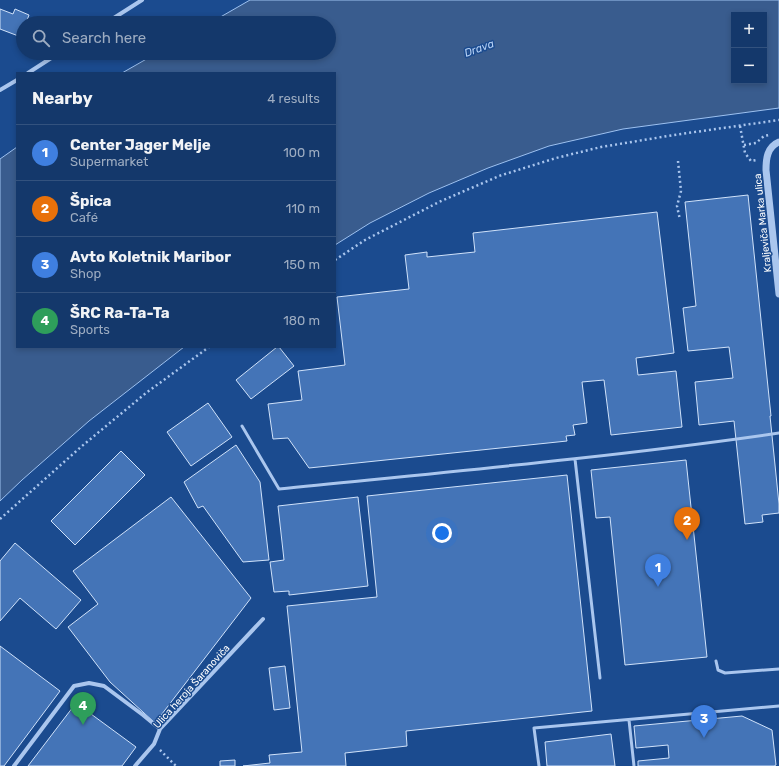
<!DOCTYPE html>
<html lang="en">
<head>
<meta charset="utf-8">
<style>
  body { margin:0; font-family:Rubik,sans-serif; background:#1d3f71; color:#f1f3f6 }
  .controls { position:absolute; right:12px; top:12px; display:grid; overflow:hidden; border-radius:0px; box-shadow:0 2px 6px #0003 }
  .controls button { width:36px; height:36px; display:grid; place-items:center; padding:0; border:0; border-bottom:1px solid #33527e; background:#14386b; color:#f1f3f6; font:20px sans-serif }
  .you { position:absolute; left:442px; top:533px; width:14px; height:14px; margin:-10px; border:3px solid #fff; border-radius:50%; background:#1a73e8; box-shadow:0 0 0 6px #1a73e833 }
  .badge { display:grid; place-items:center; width:26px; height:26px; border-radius:50%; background:#8abfa5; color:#fff; font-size:13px; font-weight:700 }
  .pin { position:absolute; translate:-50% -33px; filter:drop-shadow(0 1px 2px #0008) }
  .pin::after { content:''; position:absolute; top:21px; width:14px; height:12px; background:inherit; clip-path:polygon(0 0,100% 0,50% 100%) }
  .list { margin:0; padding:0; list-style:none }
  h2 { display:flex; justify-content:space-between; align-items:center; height:52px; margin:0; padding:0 16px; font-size:17px }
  h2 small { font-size:13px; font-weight:400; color:#9dacc1 }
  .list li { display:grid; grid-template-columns:26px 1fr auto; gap:12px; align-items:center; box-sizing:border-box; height:56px; padding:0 16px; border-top:1px solid #33527e }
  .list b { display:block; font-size:15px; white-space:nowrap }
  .list p { margin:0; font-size:13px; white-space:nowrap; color:#9dacc1 }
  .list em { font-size:13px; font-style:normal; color:#9dacc1 }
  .icon { flex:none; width:22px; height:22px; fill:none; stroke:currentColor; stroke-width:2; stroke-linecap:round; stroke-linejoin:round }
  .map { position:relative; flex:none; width:779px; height:766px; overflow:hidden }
  .search { position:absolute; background:#14386b; box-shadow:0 2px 6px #0003; left:16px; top:16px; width:320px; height:44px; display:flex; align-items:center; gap:10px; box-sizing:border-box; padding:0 14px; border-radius:22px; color:#9dacc1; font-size:15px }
  .panel { position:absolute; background:#14386b; box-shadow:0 2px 6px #0003; left:16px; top:72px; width:320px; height:276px; border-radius:0px }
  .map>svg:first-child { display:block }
</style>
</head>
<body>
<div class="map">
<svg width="779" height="766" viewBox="0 0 779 766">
  <rect width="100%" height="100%" fill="#1b4b8f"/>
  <path fill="#395c8e" stroke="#9dc1f0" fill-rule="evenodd" d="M250 0H779V108L623 129 549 146 488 168 429 193 370 223 335 245V73H122L157 53H329V23H210ZM734 15H764V81H734Z
    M17 147V347H184L89 421 22 480 0 501V159Z"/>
  <path fill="#4474b7" stroke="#d0e2fa" d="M0 9 13 14 15 9 29 15 26 23H23V31L21 37 0 29Z
    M748 195 771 416H770L779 504V513L762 515 763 522 745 524 734 421 699 425 695 382 733 378 729 347 688 351 683 308 696 306 685 202Z
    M657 212 674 353 636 358 638 375 676 371 682 427 611 435 604 380 582 382 587 423 573 425 575 435 566 436 567 441 309 468 288 438 273 439 268 404 302 400 298 371 345 365 337 297 409 289 405 255 427 252V257L475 252 473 233Z
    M277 347H279L294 366 251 399 236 380Z
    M208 403 232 437 191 466 167 432Z
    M236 445 260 482 269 560 243 562 203 506 198 508 184 482Z
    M121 451 145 475 75 545 51 521Z
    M686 460 707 657 625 665 610 517 596 518 591 470Z
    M567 475 592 711 406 731 407 746 345 753 346 766H243L270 763 269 755 302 752 287 606 377 597 367 496Z
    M171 497 251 598 155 723 110 682 68 627 98 604 73 571Z
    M358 497 368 586 289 595V591L274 592 270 562 284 560 278 506Z
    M15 543 81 600 56 629 20 598 0 621V561Z
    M0 646 60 691 4 766H0Z
    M285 666 290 708 274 710 269 668Z
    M76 703 136 747 122 766H28Z
    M742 716 772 730 776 765 774 766H638V761L669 758 668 745 636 748 634 726Z
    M611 734 615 766H547L545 742Z
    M235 760V766H220V761Z"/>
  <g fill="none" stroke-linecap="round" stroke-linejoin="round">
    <path stroke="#aac6ee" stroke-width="2.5" stroke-dasharray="2 3" stroke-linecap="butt" d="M740 126 745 153 751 161 757 160
      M744 145 756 143 764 136 769 135
      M678 161 681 191 677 206 680 220
      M335 260 365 240 439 202 499 176 556 158 601 147 674 135 779 120
      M0 519 82 446 146 393 209 347
      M160 750 176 766"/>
    <path stroke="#aac6ee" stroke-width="3" d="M242 426 279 489C446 472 613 457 779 433
      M575 459 600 678
      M716 661 718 670 725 673 779 669
      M629 720 634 766
      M539 766 534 728 779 706"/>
    <path stroke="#aac6ee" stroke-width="4" d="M106 23 142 0
      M28 73 59 53
      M0 90 17 80
      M14 766 74 686 89 683 104 686 143 715 160 729
      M135 766 154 744 160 729 263 619"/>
    <path stroke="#aac6ee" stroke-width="7" d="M779 142C767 147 766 159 766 170L779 294"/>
  </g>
  <g text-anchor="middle" stroke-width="3" stroke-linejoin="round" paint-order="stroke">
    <g font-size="10" fill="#fff" stroke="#1b4b8f">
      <text transform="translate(762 223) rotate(-96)" y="4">Kraljeviča Marka ulica</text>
      <text transform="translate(191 686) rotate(-48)" y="4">Ulica heroja Šaranoviča</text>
    </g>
    <g font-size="11" font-style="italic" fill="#b6d1f5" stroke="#1b4b8f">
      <text transform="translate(479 48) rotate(-20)" y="4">Drava</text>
    </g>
  </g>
</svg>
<div class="controls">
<button>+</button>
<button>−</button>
</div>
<div class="you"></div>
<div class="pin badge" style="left:658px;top:587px;background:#3f7fe0">1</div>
<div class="pin badge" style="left:687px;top:540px;background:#e8710a">2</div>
<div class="pin badge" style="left:704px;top:738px;background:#3f7fe0">3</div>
<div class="pin badge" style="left:83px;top:725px;background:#2e9e5b">4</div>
<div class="search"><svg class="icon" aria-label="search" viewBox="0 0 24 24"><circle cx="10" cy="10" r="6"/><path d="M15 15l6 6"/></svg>Search here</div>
<section class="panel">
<h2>Nearby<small>4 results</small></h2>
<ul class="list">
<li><span class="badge" style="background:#3f7fe0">1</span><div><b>Center Jager Melje</b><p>Supermarket</p></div><em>100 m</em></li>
<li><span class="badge" style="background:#e8710a">2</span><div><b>Špica</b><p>Café</p></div><em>110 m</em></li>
<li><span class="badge" style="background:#3f7fe0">3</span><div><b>Avto Koletnik Maribor</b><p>Shop</p></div><em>150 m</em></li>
<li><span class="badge" style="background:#2e9e5b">4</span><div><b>ŠRC Ra-Ta-Ta</b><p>Sports</p></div><em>180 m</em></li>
</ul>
</section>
</div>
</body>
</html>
